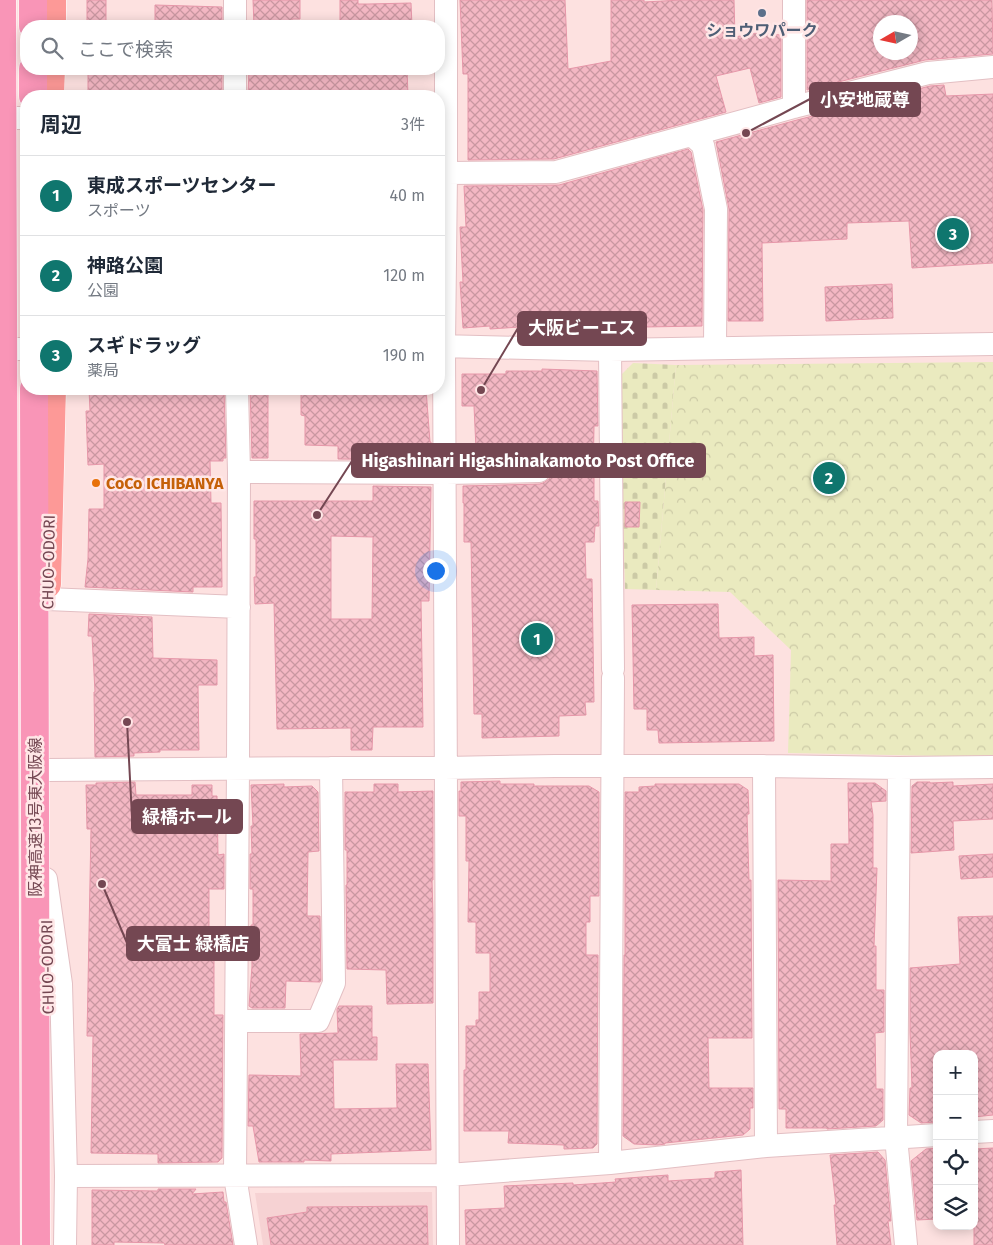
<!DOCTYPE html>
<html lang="ja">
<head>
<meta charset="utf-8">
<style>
  body { margin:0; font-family:"Fira Sans","Noto Sans JP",sans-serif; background:#f2f2f3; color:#1f2937 }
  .controls { position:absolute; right:15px; bottom:15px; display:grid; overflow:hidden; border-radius:10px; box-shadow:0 2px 12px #0003 }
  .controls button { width:45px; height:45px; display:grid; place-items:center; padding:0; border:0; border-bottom:1px solid #e0e1e3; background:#fff; color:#1f2937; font:25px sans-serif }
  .compass { position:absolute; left:873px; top:15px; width:45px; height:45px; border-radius:50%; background:#fff; box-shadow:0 2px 12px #0003; rotate:261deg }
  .you { position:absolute; left:435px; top:570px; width:18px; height:18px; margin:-12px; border:4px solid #fff; border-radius:50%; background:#1a73e8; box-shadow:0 0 0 8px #1a73e833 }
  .badge { display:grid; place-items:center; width:32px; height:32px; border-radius:50%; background:#0f766e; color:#fff; font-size:16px; font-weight:700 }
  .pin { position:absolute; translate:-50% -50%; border:2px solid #fff; box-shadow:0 1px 5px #0006 }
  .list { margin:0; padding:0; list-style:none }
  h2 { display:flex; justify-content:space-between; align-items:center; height:65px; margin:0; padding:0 20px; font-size:21px }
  h2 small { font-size:16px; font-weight:400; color:#747a83 }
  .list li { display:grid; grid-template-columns:32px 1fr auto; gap:15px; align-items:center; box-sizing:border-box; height:80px; padding:0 20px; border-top:1px solid #e0e1e3 }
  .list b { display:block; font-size:19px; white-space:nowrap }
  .list p { margin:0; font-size:16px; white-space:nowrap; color:#747a83 }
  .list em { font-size:16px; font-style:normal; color:#747a83 }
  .icon { flex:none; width:28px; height:28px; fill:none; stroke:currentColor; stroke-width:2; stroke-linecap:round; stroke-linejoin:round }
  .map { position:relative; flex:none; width:993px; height:1245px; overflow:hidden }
  .search { position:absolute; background:#fff; box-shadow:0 2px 12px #0003; left:20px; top:20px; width:425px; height:55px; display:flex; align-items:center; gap:12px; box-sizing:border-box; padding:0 18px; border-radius:20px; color:#747a83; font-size:19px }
  .panel { position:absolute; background:#fff; box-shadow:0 2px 12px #0003; left:20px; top:90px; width:425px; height:305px; border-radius:20px }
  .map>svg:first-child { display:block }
</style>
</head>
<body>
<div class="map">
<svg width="993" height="1245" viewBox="0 0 993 1245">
  <defs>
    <pattern id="cemetery-stones" width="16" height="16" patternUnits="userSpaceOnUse" patternTransform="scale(1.25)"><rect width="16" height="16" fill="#eaeabf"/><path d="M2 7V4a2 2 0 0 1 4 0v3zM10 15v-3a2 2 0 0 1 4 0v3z" fill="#cccaa6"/></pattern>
    <pattern id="park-crowns" width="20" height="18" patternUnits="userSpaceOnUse" patternTransform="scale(1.25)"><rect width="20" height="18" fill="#eaeabf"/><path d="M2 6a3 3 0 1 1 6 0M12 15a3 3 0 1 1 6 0" fill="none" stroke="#cccaa6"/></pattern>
    <pattern id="building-cross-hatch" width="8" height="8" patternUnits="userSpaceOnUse" patternTransform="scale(1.25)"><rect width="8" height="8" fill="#f3b7c3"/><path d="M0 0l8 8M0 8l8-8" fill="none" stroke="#c997a1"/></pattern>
  </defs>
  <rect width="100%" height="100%" fill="#fde1e0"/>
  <path fill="#f6d2d3" d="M432 1192 433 1245H263L255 1193Z"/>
  <path fill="url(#cemetery-stones)" d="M633 363 676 365 656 590 625 589 619 377Z"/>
  <path fill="url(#park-crowns)" d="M993 362V757L788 753 791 650 730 592 656 590 676 365Z"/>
  <path fill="url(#building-cross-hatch)" stroke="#e697a9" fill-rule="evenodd" d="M87 0H106V26H87Z
    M253 0H300V19H292V26H254Z
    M340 0H358V4H368L411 3 412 26H340Z
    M460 0H565L568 69 611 61V0H644V2L681 0H734L735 37 756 33 781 35V97L759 103 750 68 716 76 726 112 554 159 468 160V74H463Z
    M807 0H992L993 54 925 60 807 90ZM880 22H910V52H880Z
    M155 5 222 7V26H155Z
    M88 69H179V75H222V96H156V91L88 92Z
    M249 69H407L408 96H248Z
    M944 85 946 96 993 94V263L912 268 909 221 847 223V239L762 243 763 321H728L729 209 716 142 797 120 930 86Z
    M688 149 691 152 703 210 702 326 644 327V322L581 328V323L490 329V326L463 328 460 282H463L460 227H466L464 186 559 185Z
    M892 284 893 318 826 321 825 287Z
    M542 369 597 371 598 426H594L593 478H594V501H598L599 526H595L594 542H585L586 579H592L594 702H585L586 715 559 716V736L482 738V714H474L471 542H464V503H463V486L540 484 545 482 550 478 552 470 550 465 546 460 539 458 464 459 463 450 476 449 474 406H462V374H506V371H542Z
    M89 389H224L226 458H223V461H210L211 503H221L222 587H193V592L85 587 88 559 89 509H104V464L88 465 86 411H90Z
    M250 389H268V458H252Z
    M301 389H426L430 442H431V455L427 460 338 459V446L305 445V416L301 415Z
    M373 486 431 487 429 601H421L423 727H373L372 750H351V728L277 729 274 603 255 604 254 577H256V539H254V501H373ZM331 536 373 537 372 619H331Z
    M625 502H640L639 527H625Z
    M718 604 719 638 754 637V656L773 655 774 741 659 743 658 730H647V709H634L632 605Z
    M89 614 152 617 153 658 217 660V685H198L199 750H160V752L134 753V756L95 757 94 692H95L92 636H88Z
    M500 781V784H534V786H589L599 792V896H590V922H586V955H598L597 1144 593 1148 564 1149V1145L508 1143 509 1131H464V1070H466V1026H476V1020H479V992H490V953H476V922H468L469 861H466V816H459V791H461V782Z
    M135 782 136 795H192V785H212V796H217L218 855 224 854V889H209V934H214V1015H223L222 1158 218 1162 158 1163V1154L91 1153 93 1036H87L91 829H87L86 785H96V783Z
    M917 782H930V783L953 782V786L993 784V819L953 821 954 850 911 853 912 786Z
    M848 783H875L886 791V801L871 802 873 815V868H877L874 946H876V990H884V1032L875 1033 876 1089H883V1120L876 1126 827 1129V1128H786V1109H779L778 880 831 881V844H849Z
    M284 784V787L312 786 318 792 319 851 308 852 307 916H320L321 980 320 982 286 981 285 1008H252L249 1006 252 966 251 925H253V889H250V854H252L251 826H253L251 785Z
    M374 784H398V792L433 791V880H432L433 916V1003L387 1004 386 970 347 969 346 885H347V850H345V792H374Z
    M655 784H739L748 790 749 814H747L749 880H751L752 1038H708L709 1088H753V1108H750V1129L743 1135 665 1143V1144L658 1145 634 1144 623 1136 624 955H625V792H639V787L655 786Z
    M993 854V877L961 879 959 856Z
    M993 916V1115L974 1117V1054H937V1122L921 1123 909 1115 910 1088H912L910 1032V968L960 964 958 917Z
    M339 1006H372V1037H377V1060H333L334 1109 397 1108 396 1064H428L431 1150 331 1154V1161L304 1160V1162H259L253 1126H248L249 1075 301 1076 300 1034 338 1033 337 1009Z
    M937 1148V1219L917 1220 911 1161 926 1149Z
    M993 1148V1245H974V1149Z
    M878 1152 885 1160 891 1221H888L891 1245H837L834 1205H836L830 1155Z
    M741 1170 743 1245H466L465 1210 505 1208 504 1186 573 1183V1185L616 1182 615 1179 668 1175V1181L715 1178V1172Z
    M158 1189H196L192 1194 223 1192 224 1202H226L233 1245H165L164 1243 114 1242V1245H92V1190L158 1191Z
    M427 1206 428 1245H271L267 1218 307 1212V1207Z"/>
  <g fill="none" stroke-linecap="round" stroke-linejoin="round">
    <g stroke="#e3bfc3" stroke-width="24">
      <path id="minor" d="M235 0V26
        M446 0V173L444 346 448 1245
        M794 0V107
        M235 69V96
        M0 118H26
        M692 135 703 145 716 209 715 348
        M446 173 556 172 794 107 928 73 993 67
        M439 346 610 350 993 344
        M0 349H26
        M610 350 613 669
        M237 389 239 472 238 768 235 1176 246 1245
        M239 472 446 473 539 471
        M47 599 239 607
        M764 766 766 1146
        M899 768 896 1137 906 1245
        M46 770 331 768H445L555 766H764L899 768 993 767
        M46 879 61 984 66 1176 65 1245
        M237 1021H318L334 983 331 768
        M974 1132 993 1131
        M610 1163 613 678
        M66 1176 448 1175 610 1163 766 1146 937 1135"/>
    </g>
    <g stroke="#fff" stroke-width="29">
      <path id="major" d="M52 26V0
        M50 96 51 69
        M47 584 52 389"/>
    </g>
    <g stroke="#fff" stroke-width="29">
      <path id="highway" d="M33 0V26
        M33 69V96
        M34 389 36 1245"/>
    </g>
    <use href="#minor" stroke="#fff" stroke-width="22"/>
    <use href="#major" stroke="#fd9997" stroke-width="28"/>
    <use href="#highway" stroke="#f995b7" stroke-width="28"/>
    <g stroke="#fff" stroke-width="29" stroke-linecap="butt">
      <path id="highway-bridge" d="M2 0 6 1245"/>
    </g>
    <use href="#highway-bridge" stroke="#f995b7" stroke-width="28"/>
  </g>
  <circle fill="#5c6f8a" stroke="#ffe7e7" stroke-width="2" cx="762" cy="13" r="5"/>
  <circle fill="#e8710a" stroke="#ffe7e7" stroke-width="2" cx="96" cy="483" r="5"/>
  <g text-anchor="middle" stroke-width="5" stroke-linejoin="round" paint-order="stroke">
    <g font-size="16" font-weight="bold" fill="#4e5e75" stroke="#ffe7e7">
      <text x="762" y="36">ショウワパーク</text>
    </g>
    <g font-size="16" font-weight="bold" fill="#c56008" stroke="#ffe7e7" text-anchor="start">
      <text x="106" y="489">CoCo ICHIBANYA</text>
    </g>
    <g font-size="16" fill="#744752" stroke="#ffe7e7">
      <text transform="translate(48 562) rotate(-89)" y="6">CHUO-ODORI</text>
      <text transform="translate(35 817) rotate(-90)" y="6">阪神高速13号東大阪線</text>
      <text transform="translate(47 967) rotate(-91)" y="6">CHUO-ODORI</text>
    </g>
  </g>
  <path fill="none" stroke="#744752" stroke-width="2" d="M746 133L810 99M481 390L518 328M317 515L352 461M127 722L132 817M102 884L127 943"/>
  <g fill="#744752" stroke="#ffe7e7" stroke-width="2">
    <circle cx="746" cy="133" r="5"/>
    <circle cx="481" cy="390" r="5"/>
    <circle cx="317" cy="515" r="5"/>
    <circle cx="127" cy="722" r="5"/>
    <circle cx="102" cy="884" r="5"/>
  </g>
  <g fill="#744752" stroke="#744752" stroke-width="2">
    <rect x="810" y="83" width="110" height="33" rx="5"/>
    <rect x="518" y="312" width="128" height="33" rx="5"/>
    <rect x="352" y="444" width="353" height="33" rx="5"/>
    <rect x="132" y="800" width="110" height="33" rx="5"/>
    <rect x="127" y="927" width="132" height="33" rx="5"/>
  </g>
  <g font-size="18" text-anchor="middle" font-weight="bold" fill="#fff">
    <text x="865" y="106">小安地蔵尊</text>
    <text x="582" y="334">大阪ビーエス</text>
    <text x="528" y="467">Higashinari Higashinakamoto Post Office</text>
    <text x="187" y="823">緑橋ホール</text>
    <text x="193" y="950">大富士 緑橋店</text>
  </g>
</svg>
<div class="controls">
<button>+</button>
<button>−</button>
<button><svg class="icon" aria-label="locate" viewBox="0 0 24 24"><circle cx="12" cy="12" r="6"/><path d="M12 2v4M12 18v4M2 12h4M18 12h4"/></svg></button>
<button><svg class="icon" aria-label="layers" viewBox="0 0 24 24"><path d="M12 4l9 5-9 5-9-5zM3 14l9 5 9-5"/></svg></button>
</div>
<svg class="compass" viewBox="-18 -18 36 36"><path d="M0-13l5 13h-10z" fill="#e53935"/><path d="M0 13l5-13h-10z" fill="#747a83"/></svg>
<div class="you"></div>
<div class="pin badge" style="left:537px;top:639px">1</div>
<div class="pin badge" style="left:829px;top:478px">2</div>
<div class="pin badge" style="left:953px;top:234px">3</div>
<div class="search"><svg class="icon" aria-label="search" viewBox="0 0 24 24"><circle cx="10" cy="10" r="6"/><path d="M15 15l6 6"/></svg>ここで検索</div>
<section class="panel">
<h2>周辺<small>3件</small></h2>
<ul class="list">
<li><span class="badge">1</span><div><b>東成スポーツセンター</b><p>スポーツ</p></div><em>40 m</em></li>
<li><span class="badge">2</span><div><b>神路公園</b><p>公園</p></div><em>120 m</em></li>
<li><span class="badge">3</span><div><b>スギドラッグ</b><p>薬局</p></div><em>190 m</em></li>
</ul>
</section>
</div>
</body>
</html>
